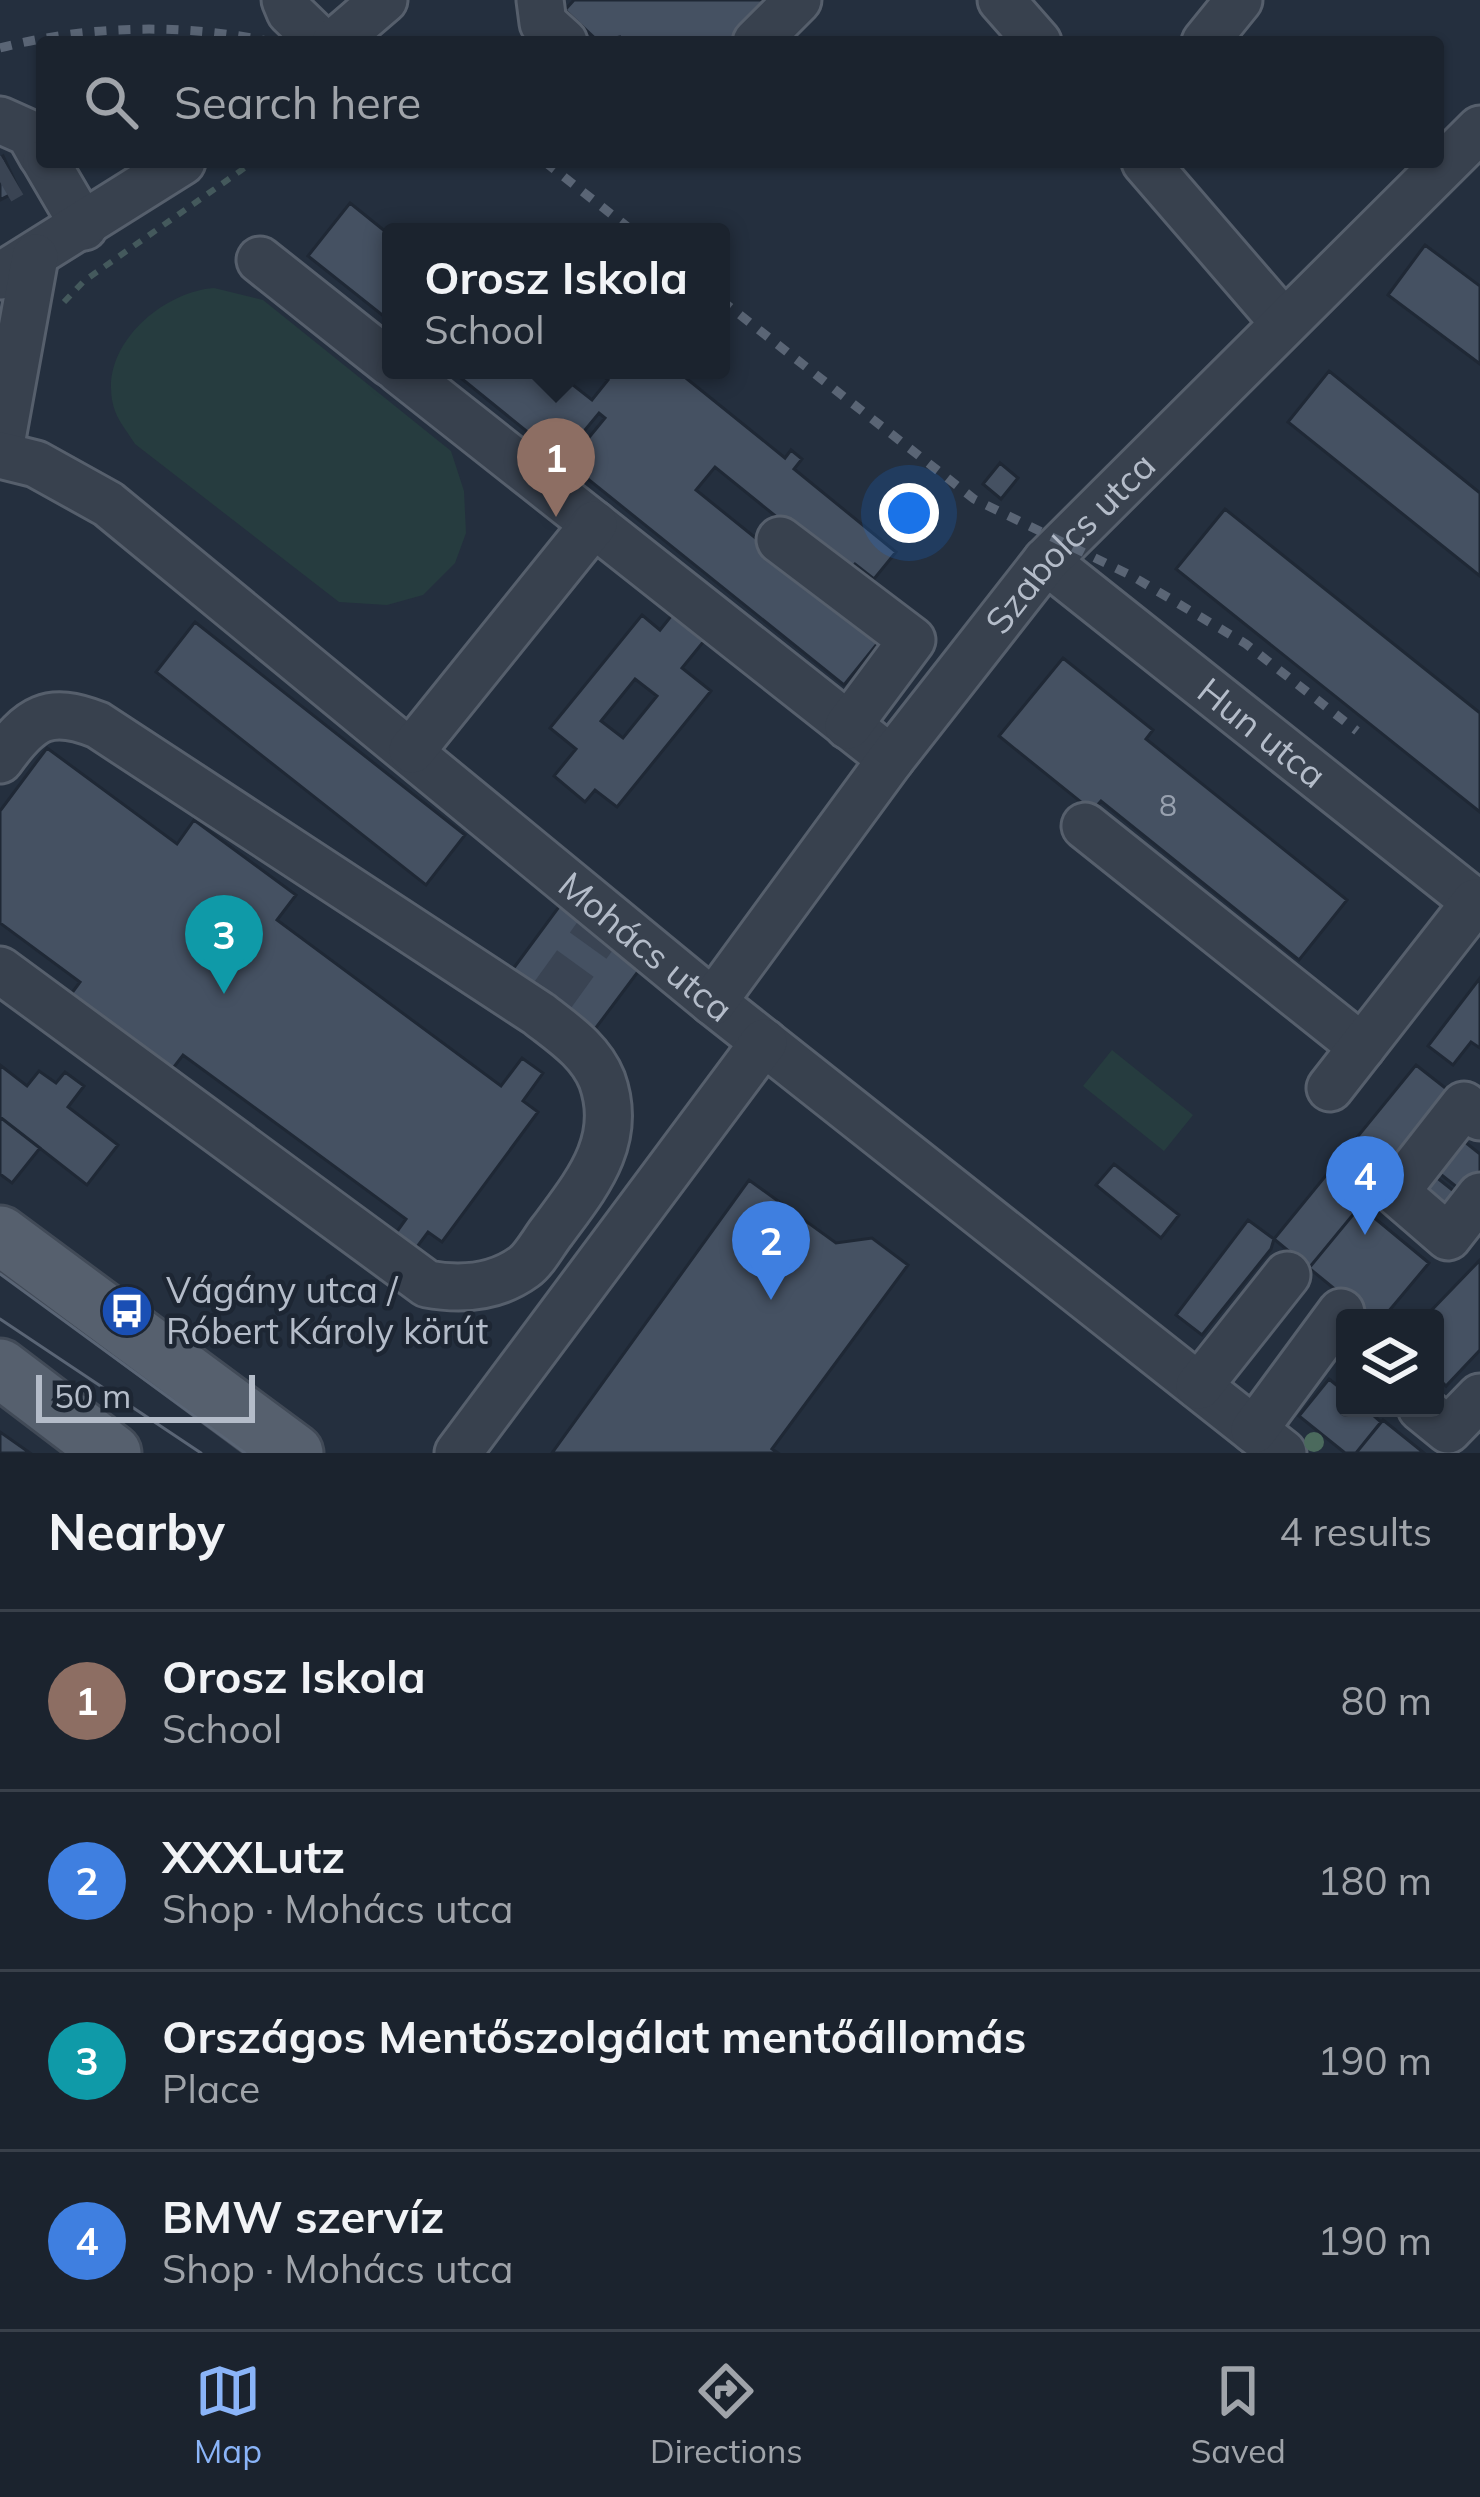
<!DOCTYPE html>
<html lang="en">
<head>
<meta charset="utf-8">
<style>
  body { margin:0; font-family:Mulish,sans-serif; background:#282f3a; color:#f1f3f6 }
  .controls { position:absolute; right:36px; bottom:36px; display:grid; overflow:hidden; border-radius:12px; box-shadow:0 3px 9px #0004 }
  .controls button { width:108px; height:108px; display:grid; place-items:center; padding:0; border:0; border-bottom:3px solid #39404a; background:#1b232e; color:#f1f3f6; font:60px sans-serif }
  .scale { position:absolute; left:36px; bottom:30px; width:219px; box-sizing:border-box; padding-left:12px; border:6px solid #b4bcc9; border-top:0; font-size:33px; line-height:42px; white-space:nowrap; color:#b4bcc9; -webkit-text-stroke:9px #1d2633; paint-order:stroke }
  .you { position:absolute; left:909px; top:513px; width:42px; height:42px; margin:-30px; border:9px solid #fff; border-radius:50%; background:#1a73e8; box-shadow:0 0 0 18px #1a73e833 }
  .badge { display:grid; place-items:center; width:78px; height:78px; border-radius:50%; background:#8ab4f8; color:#fff; font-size:39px; font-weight:700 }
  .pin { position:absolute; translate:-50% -99px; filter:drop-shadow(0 3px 6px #0008) }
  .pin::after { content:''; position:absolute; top:63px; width:42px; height:36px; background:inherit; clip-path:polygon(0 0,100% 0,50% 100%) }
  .popup { position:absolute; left:382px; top:223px; width:348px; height:156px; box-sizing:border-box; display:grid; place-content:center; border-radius:12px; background:#1b232e; filter:drop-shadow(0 3px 9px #0005); font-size:39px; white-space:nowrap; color:#a0a4aa }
  .popup b { font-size:45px; color:#f1f3f6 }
  .popup::after { content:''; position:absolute; left:50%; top:100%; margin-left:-24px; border:24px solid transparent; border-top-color:#1b232e }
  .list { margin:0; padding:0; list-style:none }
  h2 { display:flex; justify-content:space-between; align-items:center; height:156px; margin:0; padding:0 48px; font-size:51px }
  h2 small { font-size:39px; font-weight:400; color:#a0a4aa }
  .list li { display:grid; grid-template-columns:78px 1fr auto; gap:36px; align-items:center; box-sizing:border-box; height:180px; padding:0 48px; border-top:3px solid #39404a }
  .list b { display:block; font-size:45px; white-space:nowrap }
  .list p { margin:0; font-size:39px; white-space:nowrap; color:#a0a4aa }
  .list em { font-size:39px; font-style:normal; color:#a0a4aa }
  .icon { flex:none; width:66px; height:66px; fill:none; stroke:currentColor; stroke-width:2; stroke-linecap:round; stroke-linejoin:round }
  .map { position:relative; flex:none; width:1480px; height:1453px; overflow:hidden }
  .search { position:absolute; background:#1b232e; box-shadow:0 3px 9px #0004; left:36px; right:36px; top:36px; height:132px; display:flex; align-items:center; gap:30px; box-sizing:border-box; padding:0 42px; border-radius:12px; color:#a0a4aa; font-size:45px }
  .sheet { height:876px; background:#1b232e }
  nav { display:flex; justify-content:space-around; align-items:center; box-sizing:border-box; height:168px; border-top:3px solid #39404a; background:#1b232e; font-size:33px; color:#a0a4aa }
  nav a { display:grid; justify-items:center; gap:6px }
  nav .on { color:#8ab4f8 }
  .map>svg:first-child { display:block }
</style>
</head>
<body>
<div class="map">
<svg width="1480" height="1453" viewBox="0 0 1480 1453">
  <rect width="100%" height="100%" fill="#242f3e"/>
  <path fill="#263c3f" d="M214 288 263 300 451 451 464 491 466 533 455 563 423 595 387 605 339 602 135 444C129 434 119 422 115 411 94 350 160 292 214 288Z
    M1112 1050 1193 1115 1164 1151 1083 1086Z"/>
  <path fill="#455162" stroke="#1f2835" stroke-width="3" fill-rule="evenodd" d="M574 0H771L731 42H625L620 37 599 42 565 10Z
    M3 156 19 190 0 200V158Z
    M350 203 391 236V322L308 256Z
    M1425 245 1480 286V364L1388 295Z
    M451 370H554L592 400 608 380 596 370H676L785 458 791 450 802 459 794 469 896 552 874 579 855 564 847 574 715 467 696 490 881 639 844 685 568 463 605 418 599 413 561 459Z
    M1329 371 1480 493V576L1288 422Z
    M1000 463 1018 478 1001 499 983 484Z
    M1225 509 1480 713V812L1176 569Z
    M642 615 660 630 672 615 704 641 682 668 711 691 617 807 595 790 585 802 554 776 576 749 550 728ZM635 679 657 696 623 738 601 721Z
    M195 622 465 835 426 885 156 672Z
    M1063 658 1153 730 1146 739 1347 900 1299 960 1101 801 1092 811 999 736Z
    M47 748 177 844 194 820 296 895 277 920 501 1086 522 1058 543 1073 523 1101 538 1112 442 1242 428 1232 408 1259 388 1244 406 1219 183 1055 164 1080 63 1005 80 982 0 923V811Z
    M561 904 643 965 595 1029 513 969Z
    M1480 978V1048L1471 1042 1453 1065 1428 1046Z
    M0 1065 27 1086 39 1071 56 1083 65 1072 84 1086 68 1107 118 1145 87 1185 0 1117Z
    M1416 1065 1453 1094 1309 1268 1274 1239Z
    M0 1117 40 1148 12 1183 0 1174Z
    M1455 1134 1480 1154V1171L1463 1192 1429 1165Z
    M1114 1164 1179 1215 1161 1238 1096 1185Z
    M1426 1169 1460 1196 1447 1213 1413 1186Z
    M749 1180 836 1243 872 1238 908 1265 772 1449 778 1453H552Z
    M1360 1206 1429 1263 1383 1318H1370L1309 1268Z
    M1248 1220 1274 1239 1271 1249 1202 1335 1176 1315Z
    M1480 1260V1350L1446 1386 1435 1375V1318H1424Z
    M1329 1379 1345 1392V1408H1365L1381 1422 1356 1453H1345L1299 1416Z
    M1383 1420 1424 1453H1356Z
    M0 1432 30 1453H0Z"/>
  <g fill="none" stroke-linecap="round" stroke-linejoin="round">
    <path stroke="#3a4453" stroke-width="45" stroke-dasharray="45 22" stroke-linecap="butt" d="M0 182 12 175
      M549 1000 598 932"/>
    <g stroke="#565f6c" stroke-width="51">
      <g id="minor">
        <path d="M285 0 290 12 321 42"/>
        <path d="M540 0 543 23 564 42"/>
        <path d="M1001 0 1038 42"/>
        <path d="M335 42 384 0"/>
        <path d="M756 42 798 0"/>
        <path d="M1205 42 1239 0"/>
        <path d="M0 120 29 133 42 156"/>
        <path d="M46 162 84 227"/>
        <path d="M1145 162 1284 323"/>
        <path d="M260 260 391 364"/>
        <path d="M0 276 182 162"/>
        <path d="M399 370 891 759"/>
        <path d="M0 450 35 257"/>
        <path id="s1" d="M0 455 36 464 108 504 713 1002 1283 1453"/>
        <path d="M780 540 912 640 848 726"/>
        <path id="s2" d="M1046 561 1480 906"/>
        <path d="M412 750 594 524"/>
        <path d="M0 760C30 718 48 705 98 725L539 1014C563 1033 590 1050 602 1080 624 1141 586 1185 553 1230 544 1241 535 1259 524 1267 495 1288 460 1290 427 1284L0 970"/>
        <path d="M1085 826 1362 1047"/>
        <path id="s3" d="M713 1002 891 759 1046 561 1480 129"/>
        <path d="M1330 1088 1475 902"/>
        <path d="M1480 1117 1464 1105 1396 1192 1448 1237 1480 1196"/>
        <path d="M1199 1386 1287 1275"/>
        <path d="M1421 1408 1448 1430 1480 1397"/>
        <path d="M1254 1430 1341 1312"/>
        <path d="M458 1453 764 1042"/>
      </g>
    </g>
    <g stroke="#414a57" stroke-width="63">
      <path id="major" d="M0 1235 294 1453
        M0 1368 112 1453"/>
    </g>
    <path stroke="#44595c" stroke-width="6" stroke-dasharray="9 9" stroke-linecap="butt" d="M64 302 84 281 253 162"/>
    <use href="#minor" stroke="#38414e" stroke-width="45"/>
    <use href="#major" stroke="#56606e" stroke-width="57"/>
    <path stroke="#5a6575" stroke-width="3" d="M0 1274 245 1453
      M0 1319 201 1453"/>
    <path stroke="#5a6575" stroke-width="9" stroke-dasharray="12 12" stroke-linecap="butt" d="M0 48C88 25 184 23 272 42
      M545 162 634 232
      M721 300 974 499 1132 576 1246 644 1357 731"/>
  </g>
  <circle fill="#4b6a5d" cx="1314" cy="1442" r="10"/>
  <defs>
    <g id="bus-disc" transform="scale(2.7)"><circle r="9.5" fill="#1a4fb4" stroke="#1d2633"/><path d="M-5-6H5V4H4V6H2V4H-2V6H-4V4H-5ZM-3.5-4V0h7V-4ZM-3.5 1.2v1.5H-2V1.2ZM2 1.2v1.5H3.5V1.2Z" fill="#fff"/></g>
  </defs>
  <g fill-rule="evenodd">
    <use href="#bus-disc" x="127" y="1311"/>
  </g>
  <g text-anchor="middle" stroke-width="9" stroke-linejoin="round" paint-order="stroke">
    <g font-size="30" fill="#98a1af">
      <text x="1168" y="816">8</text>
    </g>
    <g font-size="36" fill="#b4bcc9" stroke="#1d2633">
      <text dy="13" stroke="none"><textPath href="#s3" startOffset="582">Szabolcs utca</textPath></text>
      <text dy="13" stroke="none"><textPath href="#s2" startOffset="276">Hun utca</textPath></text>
      <text dy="13" stroke="none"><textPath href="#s1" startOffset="816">Mohács utca</textPath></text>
    </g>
    <g font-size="36" fill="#b4bcc9" stroke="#1d2633" text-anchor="start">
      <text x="166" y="1303">Vágány utca /<tspan x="166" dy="41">Róbert Károly körút</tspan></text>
    </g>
  </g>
</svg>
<div class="controls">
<button><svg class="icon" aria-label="layers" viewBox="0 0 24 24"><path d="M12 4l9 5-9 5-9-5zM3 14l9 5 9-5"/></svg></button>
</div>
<div class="scale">50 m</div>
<div class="you"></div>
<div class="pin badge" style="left:556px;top:517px;background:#8d6e63">1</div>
<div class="popup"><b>Orosz Iskola</b>School</div>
<div class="pin badge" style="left:771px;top:1300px;background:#3f7fe0">2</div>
<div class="pin badge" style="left:224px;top:994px;background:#0f9aa8">3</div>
<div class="pin badge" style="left:1365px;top:1235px;background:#3f7fe0">4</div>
<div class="search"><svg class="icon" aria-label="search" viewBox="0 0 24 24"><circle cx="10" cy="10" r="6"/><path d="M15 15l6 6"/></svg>Search here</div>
</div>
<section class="sheet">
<h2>Nearby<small>4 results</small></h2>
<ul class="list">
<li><span class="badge" style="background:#8d6e63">1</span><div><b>Orosz Iskola</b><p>School</p></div><em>80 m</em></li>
<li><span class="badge" style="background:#3f7fe0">2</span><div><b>XXXLutz</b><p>Shop · Mohács utca</p></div><em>180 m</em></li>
<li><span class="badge" style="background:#0f9aa8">3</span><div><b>Országos Mentőszolgálat mentőállomás</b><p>Place</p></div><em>190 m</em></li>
<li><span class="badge" style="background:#3f7fe0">4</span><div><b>BMW szervíz</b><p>Shop · Mohács utca</p></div><em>190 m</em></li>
</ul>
</section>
<nav>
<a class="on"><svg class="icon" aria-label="map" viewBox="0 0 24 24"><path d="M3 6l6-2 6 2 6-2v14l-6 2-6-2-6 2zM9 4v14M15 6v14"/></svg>Map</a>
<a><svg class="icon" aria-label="directions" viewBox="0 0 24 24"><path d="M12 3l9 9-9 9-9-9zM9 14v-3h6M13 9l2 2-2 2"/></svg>Directions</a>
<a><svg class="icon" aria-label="saved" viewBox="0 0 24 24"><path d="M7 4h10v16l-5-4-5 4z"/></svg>Saved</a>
</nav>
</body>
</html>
